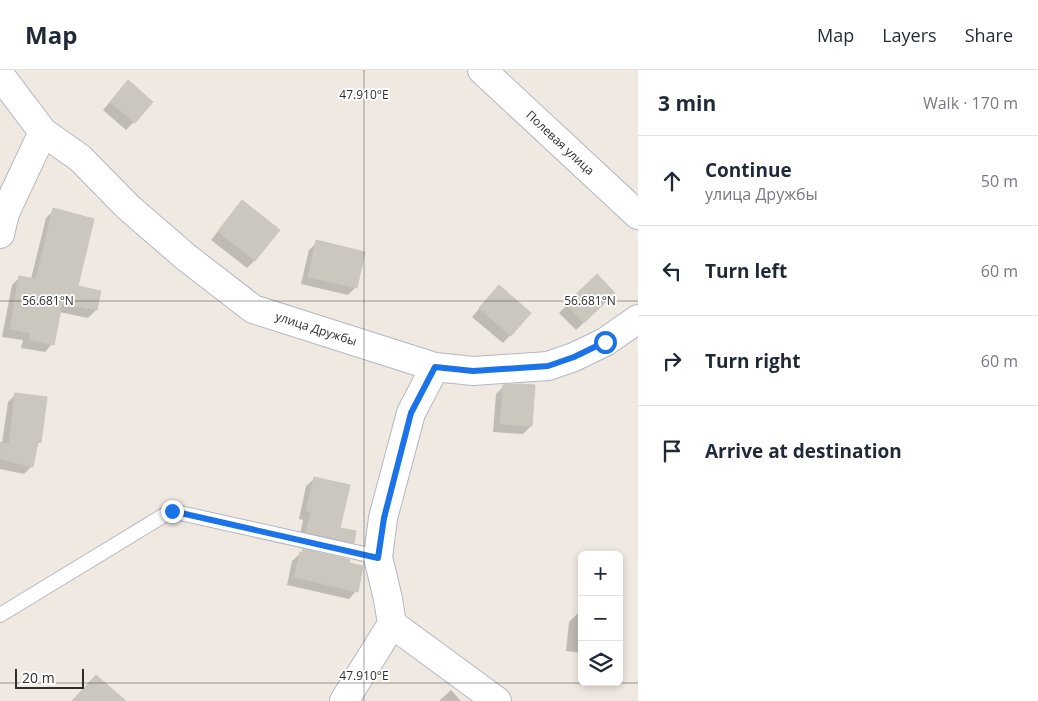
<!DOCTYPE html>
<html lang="en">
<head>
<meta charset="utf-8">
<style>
  body { margin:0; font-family:"Open Sans",sans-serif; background:#f2f2f3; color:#1f2937 }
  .controls { position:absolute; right:15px; bottom:15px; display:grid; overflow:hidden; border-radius:8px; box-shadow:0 2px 8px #0003 }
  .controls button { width:45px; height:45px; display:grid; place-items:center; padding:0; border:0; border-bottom:1px solid #e0e1e3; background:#fff; color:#1f2937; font:25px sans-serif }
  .scale { position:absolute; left:15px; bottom:12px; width:69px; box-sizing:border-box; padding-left:5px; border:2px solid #2e2e2e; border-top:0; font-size:14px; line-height:18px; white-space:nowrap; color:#2e2e2e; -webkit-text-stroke:4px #fff; paint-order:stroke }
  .stop { position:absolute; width:15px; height:15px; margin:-11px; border:4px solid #1a73e8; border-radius:50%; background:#fff }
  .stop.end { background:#1a73e8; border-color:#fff; box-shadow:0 1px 5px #0008 }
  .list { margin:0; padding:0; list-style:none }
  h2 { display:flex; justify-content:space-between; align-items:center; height:65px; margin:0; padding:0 20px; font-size:21px }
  h2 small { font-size:16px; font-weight:400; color:#747a83 }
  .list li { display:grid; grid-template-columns:32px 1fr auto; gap:15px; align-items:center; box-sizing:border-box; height:90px; padding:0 20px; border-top:1px solid #e0e1e3 }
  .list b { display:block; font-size:19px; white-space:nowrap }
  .list p { margin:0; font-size:16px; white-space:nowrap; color:#747a83 }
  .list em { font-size:16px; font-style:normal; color:#747a83 }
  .icon { flex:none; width:28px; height:28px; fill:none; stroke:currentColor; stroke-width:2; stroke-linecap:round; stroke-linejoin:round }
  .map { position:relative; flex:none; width:638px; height:631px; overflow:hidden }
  header { display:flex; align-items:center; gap:30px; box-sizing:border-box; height:70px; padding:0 25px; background:#fff; border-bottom:1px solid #e0e1e3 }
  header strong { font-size:24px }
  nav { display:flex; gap:28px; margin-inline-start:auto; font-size:18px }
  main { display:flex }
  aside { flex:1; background:#fff }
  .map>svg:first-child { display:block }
</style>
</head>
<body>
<header>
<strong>Map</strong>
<nav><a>Map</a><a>Layers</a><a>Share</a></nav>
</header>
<main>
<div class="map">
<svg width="638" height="631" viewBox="0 0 638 631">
  <rect width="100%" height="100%" fill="#efe9e1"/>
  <path fill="#0003" d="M120 20 134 52 126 60 103 40Z
    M54 140 76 217 99 222 96 240 88 248 59 242 52 274 45 282 21 278 23 270 2 267 12 215 20 207 31 209 46 148Z
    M235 140 278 161 254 191 247 198 211 170Z
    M317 172 356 217 348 225 301 214 309 180Z
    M597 206 614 223 576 260 559 243Z
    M491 225 530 244 503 273 472 247Z
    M504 316 531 356 523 364 493 362 496 324Z
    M16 324 40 372 36 375 32 396 24 404 0 399V373H2L8 332Z
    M314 409 339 459 352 472 345 480 299 470 303 450 299 449 306 416Z
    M303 481 356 521 349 529 287 515 292 491Z
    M577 544 582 545V583L566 581 569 552Z
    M451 620 461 631H439Z"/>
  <path fill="#cbc7bf" stroke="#cbc5ba" d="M128 10 153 32 135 53 110 32Z
    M242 130 280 160 255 191 218 161Z
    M53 138 94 149 78 216 101 221 97 240 62 234 54 275 29 270 30 263 10 259 19 206 36 209Z
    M316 170 365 182 357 218 308 207Z
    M597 204 615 223 584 253 566 234Z
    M499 215 531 243 511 266 479 238Z
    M520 314 535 315 532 356 500 354 503 315Z
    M15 323 47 327 41 373 38 372 33 397 0 389V372L9 374Z
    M314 407 350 415 340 458 356 461 354 473 306 462 311 442 306 441Z
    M303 479 350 490 349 493 363 496 358 522 294 507 300 482 302 483Z
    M96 605 126 631H72Z"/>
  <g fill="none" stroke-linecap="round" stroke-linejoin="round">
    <g stroke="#b4b7c1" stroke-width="16">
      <path id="service" d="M0 545 171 441 378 487"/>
    </g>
    <g stroke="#b4b7c1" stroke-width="30">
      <path id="minor" d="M0 5 43 62 80 88 128 137 187 188 253 239 435 297 473 301 548 296 574 287 605 272 638 249
        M0 164 5 143 43 62
        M435 297 411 343 383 448 378 487 388 529 392 554 497 631
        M344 631 392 554"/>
    </g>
    <g stroke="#b4b7c1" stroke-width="30">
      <path id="tertiary" d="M482 0 638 145"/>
    </g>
    <use href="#service" stroke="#fff" stroke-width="14"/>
    <use href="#minor" stroke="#fff" stroke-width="28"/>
    <use href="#tertiary" stroke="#fff" stroke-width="28"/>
  </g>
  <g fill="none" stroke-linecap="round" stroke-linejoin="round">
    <path stroke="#1a73e8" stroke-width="6" d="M172 441 378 488 384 448 411 343 435 297 473 301 548 296 574 287 605 272"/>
  </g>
  <path fill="none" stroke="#2e2e2e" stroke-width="1" stroke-opacity="0.45" d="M364 0V631M0 231H638M0 613H638"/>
  <g text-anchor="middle" stroke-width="4" stroke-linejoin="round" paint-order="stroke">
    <g font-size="12" fill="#2e2e2e" stroke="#fff">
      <text transform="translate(560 73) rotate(43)" y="4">Полевая улица</text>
      <text transform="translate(316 259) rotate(18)" y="4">улица Дружбы</text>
    </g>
  </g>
  <g font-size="12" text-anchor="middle" fill="#2e2e2e" stroke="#fff" stroke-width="4" stroke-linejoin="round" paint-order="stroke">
    <text x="364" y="29">47.910°E</text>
    <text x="48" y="235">56.681°N</text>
    <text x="590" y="235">56.681°N</text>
    <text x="364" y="610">47.910°E</text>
  </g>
</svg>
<div class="controls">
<button>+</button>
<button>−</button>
<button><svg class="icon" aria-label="layers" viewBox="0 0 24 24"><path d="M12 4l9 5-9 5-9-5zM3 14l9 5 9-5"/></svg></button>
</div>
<div class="scale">20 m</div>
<div class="stop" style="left:605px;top:272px"></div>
<div class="stop end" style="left:172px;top:441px"></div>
</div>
<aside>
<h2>3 min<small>Walk · 170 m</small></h2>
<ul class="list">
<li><svg class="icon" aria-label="ahead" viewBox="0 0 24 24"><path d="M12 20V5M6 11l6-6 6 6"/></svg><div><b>Continue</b><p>улица Дружбы</p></div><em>50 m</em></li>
<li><svg class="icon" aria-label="left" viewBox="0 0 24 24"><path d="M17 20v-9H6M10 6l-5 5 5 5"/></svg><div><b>Turn left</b></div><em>60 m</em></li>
<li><svg class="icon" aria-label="right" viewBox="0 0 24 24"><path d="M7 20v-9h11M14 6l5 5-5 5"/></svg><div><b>Turn right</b></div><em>60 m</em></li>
<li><svg class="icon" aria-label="arrive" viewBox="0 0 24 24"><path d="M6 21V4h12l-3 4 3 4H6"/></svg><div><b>Arrive at destination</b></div></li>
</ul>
</aside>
</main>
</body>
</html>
